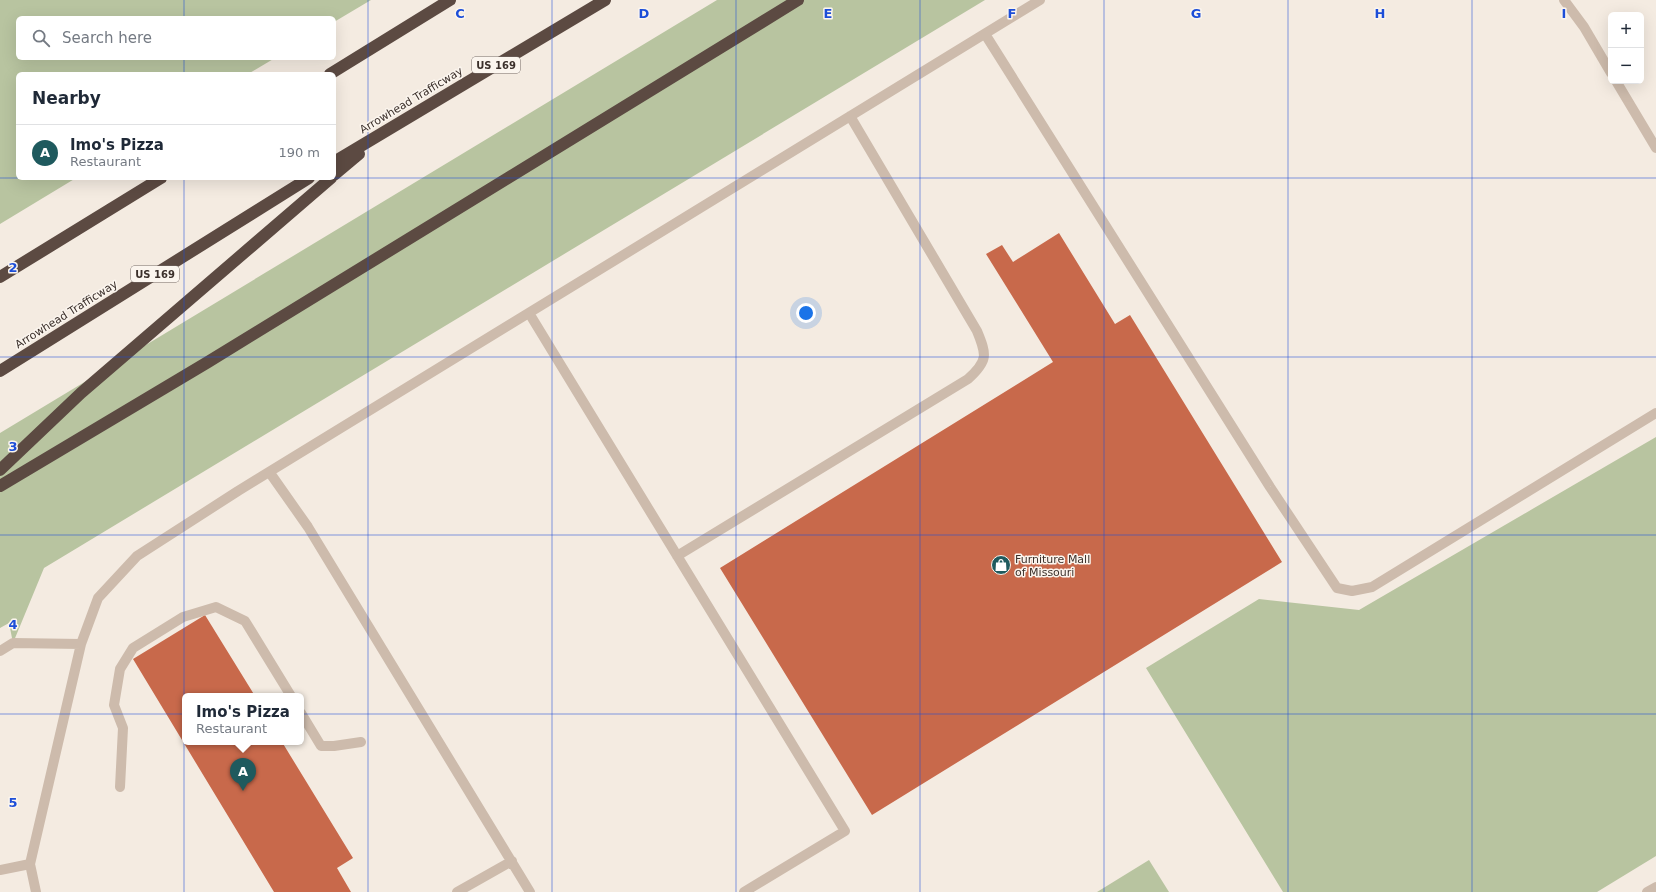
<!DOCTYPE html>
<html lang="en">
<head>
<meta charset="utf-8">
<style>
  body { margin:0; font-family:"DejaVu Sans",sans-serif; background:#f6f6f7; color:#1f2937 }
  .controls { position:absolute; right:12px; top:12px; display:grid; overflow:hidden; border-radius:6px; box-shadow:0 4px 16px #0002 }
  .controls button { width:36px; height:36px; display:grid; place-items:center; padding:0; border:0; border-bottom:1px solid #e0e1e3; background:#fff; color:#1f2937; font:20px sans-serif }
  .you { position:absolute; left:806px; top:313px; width:14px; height:14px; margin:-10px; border:3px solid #fff; border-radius:50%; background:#1a73e8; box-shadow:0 0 0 6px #1a73e833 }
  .badge { display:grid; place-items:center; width:26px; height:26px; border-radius:50%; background:#1f5a5e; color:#fff; font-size:13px; font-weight:700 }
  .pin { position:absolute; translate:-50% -33px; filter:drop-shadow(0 1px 2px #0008) }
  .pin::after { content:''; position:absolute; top:21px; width:14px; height:12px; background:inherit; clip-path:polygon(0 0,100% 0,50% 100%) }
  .popup { position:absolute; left:182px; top:693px; width:122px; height:52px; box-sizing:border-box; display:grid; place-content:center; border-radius:6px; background:#fff; filter:drop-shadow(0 1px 3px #0005); font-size:13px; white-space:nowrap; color:#747a83 }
  .popup b { font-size:15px; color:#1f2937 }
  .popup::after { content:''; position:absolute; left:50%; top:100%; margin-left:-8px; border:8px solid transparent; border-top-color:#fff }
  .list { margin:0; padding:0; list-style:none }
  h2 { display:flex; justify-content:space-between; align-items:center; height:52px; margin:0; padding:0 16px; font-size:17px }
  h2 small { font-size:13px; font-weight:400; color:#747a83 }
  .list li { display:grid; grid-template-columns:26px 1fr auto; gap:12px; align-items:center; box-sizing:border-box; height:56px; padding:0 16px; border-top:1px solid #e0e1e3 }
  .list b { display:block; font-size:15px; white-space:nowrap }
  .list p { margin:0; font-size:13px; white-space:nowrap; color:#747a83 }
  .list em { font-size:13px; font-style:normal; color:#747a83 }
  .icon { flex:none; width:22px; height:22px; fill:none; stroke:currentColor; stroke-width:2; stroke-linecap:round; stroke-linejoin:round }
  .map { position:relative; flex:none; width:1656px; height:892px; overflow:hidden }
  .search { position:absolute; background:#fff; box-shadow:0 4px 16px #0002; left:16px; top:16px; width:320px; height:44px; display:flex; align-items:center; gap:10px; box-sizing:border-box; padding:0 14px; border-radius:6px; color:#747a83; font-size:15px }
  .panel { position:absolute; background:#fff; box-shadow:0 4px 16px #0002; left:16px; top:72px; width:320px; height:108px; border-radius:6px }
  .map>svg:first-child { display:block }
</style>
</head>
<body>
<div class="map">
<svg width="1656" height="892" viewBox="0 0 1656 892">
  <rect width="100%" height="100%" fill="#f4ebe1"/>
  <path fill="#b8c4a0" d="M0 0H371L334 22V18H18V58H275L248 74H18V178H76L0 224Z
    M717 0H985L44 568 13 643 9 623 0 628V433Z
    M1656 437V856L1597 892H1283L1146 668 1259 599 1359 610Z
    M1149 860 1169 892H1097Z"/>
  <path fill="#c8694b" d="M1059 233 1115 324 1130 315 1282 562 872 815 720 568 1053 362 986 254 1002 245 1013 262Z
    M205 615 255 696H185V742H282L353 858 337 868 351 892H274L133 659Z"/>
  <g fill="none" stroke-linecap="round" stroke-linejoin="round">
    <path stroke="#cdbbac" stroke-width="10" d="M1564 0 1584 27 1611 73
      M985 34 1270 487 1337 588 1352 591 1372 587 1656 413
      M1616 81 1656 148
      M529 313 845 831 744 892
      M270 473 308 527 530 892
      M677 556 968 379C988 361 987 355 977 331L850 116
      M0 651 13 643 81 644
      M301 713 321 746H334L361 742
      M120 787 123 728 114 705 120 669 133 648 183 617 216 607 245 621 291 696
      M0 870 30 864
      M36 892 30 864 81 644 98 598 137 556 238 491 1040 0
      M457 892 512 861
      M1647 892 1656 887"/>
    <path stroke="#5c4a42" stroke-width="12" d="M330 74 450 0
      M334 162 605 0
      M334 175 359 154
      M0 277 161 178
      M0 371 309 178
      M0 470 81 393 331 178
      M0 486 208 362 798 0"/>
  </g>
  <path fill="none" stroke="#1d4ed8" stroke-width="1" stroke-opacity="0.55" d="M184 0V18M368 0V892M552 0V892M736 0V892M920 0V892M1104 0V892M1288 0V892M1472 0V892M184 58V74M0 178H1656M184 178V892M0 357H1656M0 535H1656M0 714H1656"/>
  <defs>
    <g id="shop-disc" transform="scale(1)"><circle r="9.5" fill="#1f5a5e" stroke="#fbf5ee"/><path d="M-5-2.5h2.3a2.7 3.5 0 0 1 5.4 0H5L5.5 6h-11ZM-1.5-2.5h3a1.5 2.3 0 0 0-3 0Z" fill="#fff"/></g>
  </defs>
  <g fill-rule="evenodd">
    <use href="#shop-disc" x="1001" y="565"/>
  </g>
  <g text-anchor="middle" stroke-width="3" stroke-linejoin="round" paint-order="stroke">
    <g fill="#fbf5ee" stroke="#756b66" stroke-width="1">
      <rect x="472" y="57" width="48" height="16" rx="3"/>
      <rect x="131" y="266" width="48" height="16" rx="3"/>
    </g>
    <g font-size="10" font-weight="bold" fill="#3b302b">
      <text x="496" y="69">US 169</text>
      <text x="155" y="278">US 169</text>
    </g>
    <g font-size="11" fill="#3b302b" stroke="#fbf5ee">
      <text transform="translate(411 100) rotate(-31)" y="4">Arrowhead Trafficway</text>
      <text transform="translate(66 314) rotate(-32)" y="4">Arrowhead Trafficway</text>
    </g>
    <g font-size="11" fill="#3b302b" stroke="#fbf5ee" text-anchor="start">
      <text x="1015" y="563">Furniture Mall<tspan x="1015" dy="13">of Missouri</tspan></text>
    </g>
  </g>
  <g font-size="13" text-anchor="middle" font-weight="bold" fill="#1d4ed8" stroke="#fbf5ee" stroke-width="3" stroke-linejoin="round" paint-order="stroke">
    <text x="460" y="18">C</text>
    <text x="644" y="18">D</text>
    <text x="828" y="18">E</text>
    <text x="1012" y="18">F</text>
    <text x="1196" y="18">G</text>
    <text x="1380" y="18">H</text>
    <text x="1564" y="18">I</text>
    <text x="13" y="272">2</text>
    <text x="13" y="451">3</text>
    <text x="13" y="629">4</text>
    <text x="13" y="807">5</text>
  </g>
</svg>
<div class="controls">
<button>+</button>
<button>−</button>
</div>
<div class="you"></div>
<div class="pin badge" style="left:243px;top:791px">A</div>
<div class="popup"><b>Imo's Pizza</b>Restaurant</div>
<div class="search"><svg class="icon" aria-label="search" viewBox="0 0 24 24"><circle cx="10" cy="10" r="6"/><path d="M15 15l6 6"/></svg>Search here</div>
<section class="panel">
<h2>Nearby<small></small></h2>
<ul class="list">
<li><span class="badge">A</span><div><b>Imo's Pizza</b><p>Restaurant</p></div><em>190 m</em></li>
</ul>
</section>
</div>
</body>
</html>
